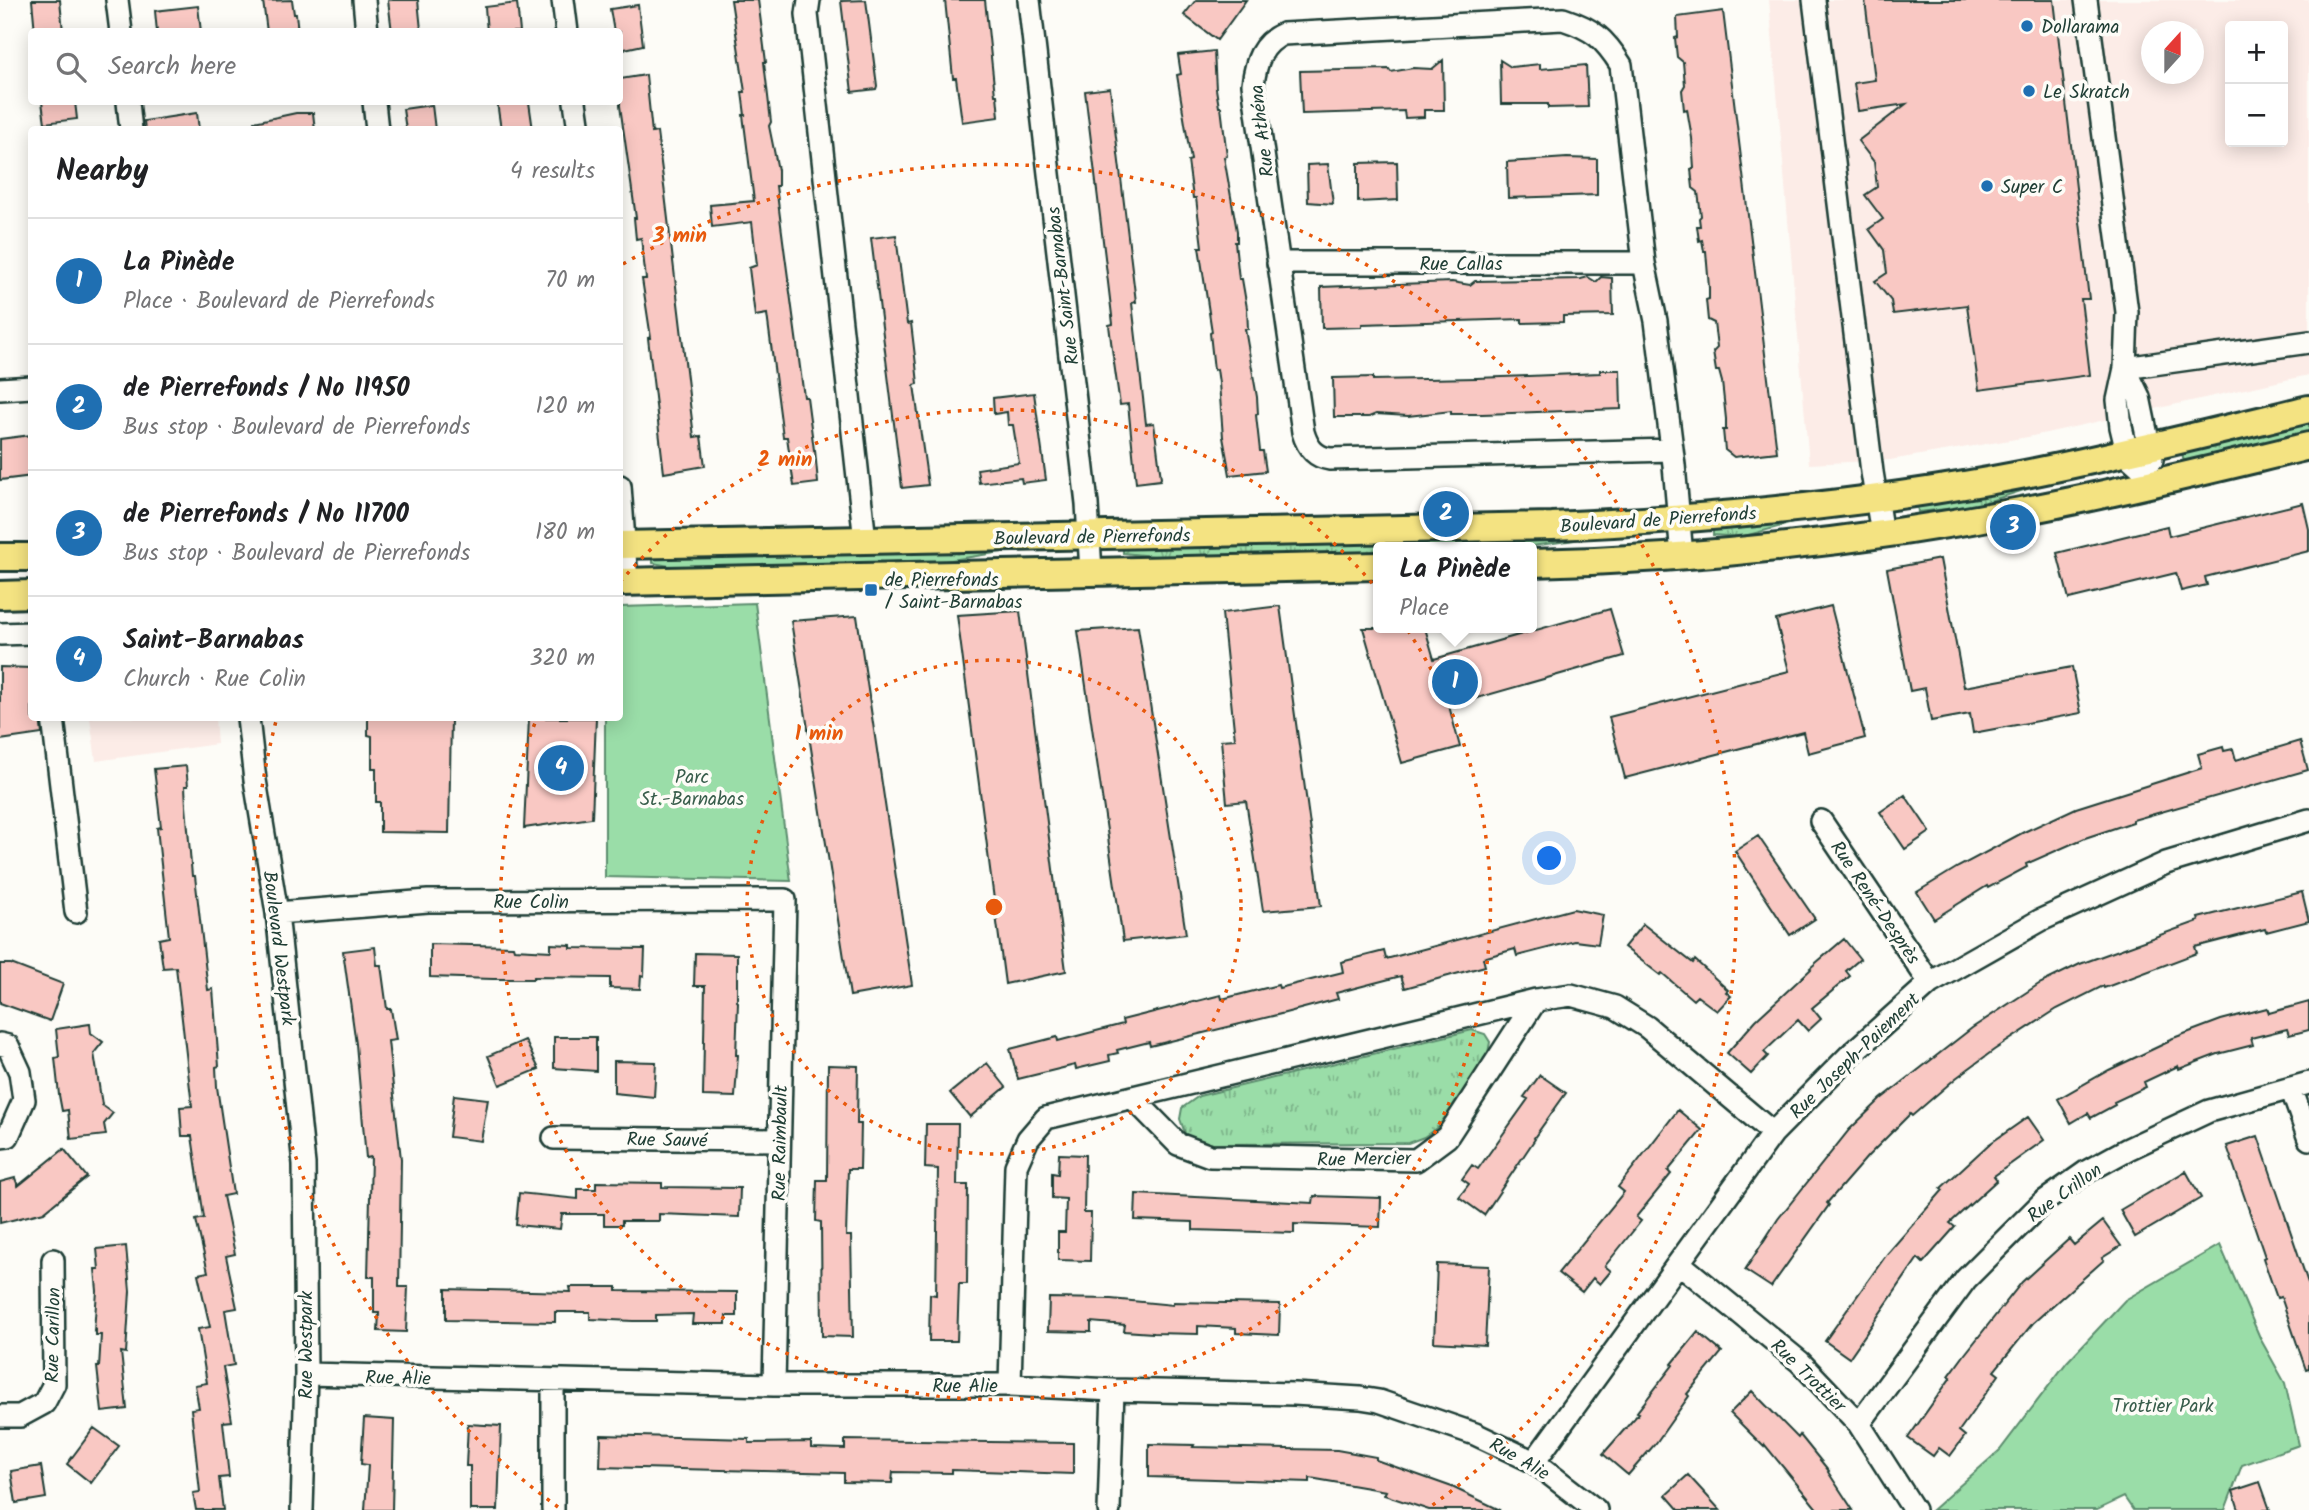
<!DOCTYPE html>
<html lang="en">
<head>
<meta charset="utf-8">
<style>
  body { margin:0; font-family:Kalam,sans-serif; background:#f6f6f6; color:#202124 }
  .controls { position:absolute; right:21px; top:21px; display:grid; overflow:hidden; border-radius:7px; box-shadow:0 4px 18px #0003 }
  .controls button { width:63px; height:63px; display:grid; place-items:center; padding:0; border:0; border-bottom:2px solid #e0e0e0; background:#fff; color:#202124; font:35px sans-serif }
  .compass { position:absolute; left:2141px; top:21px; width:63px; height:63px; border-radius:50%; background:#fff; box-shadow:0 4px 18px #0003; rotate:21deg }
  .you { position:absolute; left:1550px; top:859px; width:24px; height:24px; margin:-18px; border:5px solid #fff; border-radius:50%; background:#1a73e8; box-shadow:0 0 0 10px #1a73e833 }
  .badge { display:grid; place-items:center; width:46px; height:46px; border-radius:50%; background:#1f6fb2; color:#fff; font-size:23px; font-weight:700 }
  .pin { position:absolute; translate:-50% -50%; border:4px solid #fff; box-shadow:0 2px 7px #0006 }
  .popup { position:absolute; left:1373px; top:542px; width:164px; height:91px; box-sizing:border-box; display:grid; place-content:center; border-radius:7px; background:#fff; filter:drop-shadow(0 2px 5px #0005); font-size:23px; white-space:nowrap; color:#757577 }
  .popup b { font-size:26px; color:#202124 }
  .popup::after { content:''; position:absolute; left:50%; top:100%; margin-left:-14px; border:14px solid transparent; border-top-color:#fff }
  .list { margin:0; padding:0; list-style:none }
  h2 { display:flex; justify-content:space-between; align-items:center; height:91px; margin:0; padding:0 28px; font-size:30px }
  h2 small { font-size:23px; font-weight:400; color:#757577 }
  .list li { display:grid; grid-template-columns:46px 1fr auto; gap:21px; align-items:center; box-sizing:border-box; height:126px; padding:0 28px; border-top:2px solid #e0e0e0 }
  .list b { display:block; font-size:26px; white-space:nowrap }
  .list p { margin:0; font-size:23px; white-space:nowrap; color:#757577 }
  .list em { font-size:23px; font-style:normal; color:#757577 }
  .icon { flex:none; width:38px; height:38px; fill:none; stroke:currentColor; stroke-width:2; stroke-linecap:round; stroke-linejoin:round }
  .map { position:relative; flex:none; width:2309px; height:1510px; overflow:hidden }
  .search { position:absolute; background:#fff; box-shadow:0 4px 18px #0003; left:28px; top:28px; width:595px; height:77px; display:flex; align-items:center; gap:18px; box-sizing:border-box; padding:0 24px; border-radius:7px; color:#757577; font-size:26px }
  .panel { position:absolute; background:#fff; box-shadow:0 4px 18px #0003; left:28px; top:126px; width:595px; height:595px; border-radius:7px }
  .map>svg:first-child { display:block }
</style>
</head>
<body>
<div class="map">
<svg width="2309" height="1510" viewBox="0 0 2309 1510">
  <defs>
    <pattern id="grass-tufts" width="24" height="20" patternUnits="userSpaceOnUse" patternTransform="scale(1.75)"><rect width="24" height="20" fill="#9adda8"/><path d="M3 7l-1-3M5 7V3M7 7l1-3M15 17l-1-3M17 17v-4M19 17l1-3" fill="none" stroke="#7db48a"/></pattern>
  </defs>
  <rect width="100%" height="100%" fill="#fdfcf7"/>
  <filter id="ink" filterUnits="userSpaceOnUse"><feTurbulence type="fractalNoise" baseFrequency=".0143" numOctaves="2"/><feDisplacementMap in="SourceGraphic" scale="14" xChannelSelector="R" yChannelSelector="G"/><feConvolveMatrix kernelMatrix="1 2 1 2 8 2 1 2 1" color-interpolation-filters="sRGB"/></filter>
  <g filter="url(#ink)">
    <path fill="#fcece7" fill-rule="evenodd" d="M1769 0H2309V375L2028 437 1890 460 1809 464ZM2230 26H2283V142H2230ZM2152 32H2194V74H2152Z
      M90 718H215L217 744 96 761Z"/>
    <path fill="url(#grass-tufts)" stroke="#5c8d6e" stroke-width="2" d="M2309 423V432L2184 462 2182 453Z
      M2052 481 1974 506 1918 512 1917 505Z
      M1800 521 1741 537 1713 535V530Z
      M1589 538 1525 547H1378V552L1163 557 1123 553V548Z
      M1014 550 939 562 675 567 653 563V558Z
      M1472 1030 1485 1034 1490 1042 1488 1053 1439 1126 1424 1137 1408 1143 1213 1144 1186 1136 1180 1119 1182 1108 1199 1096Z"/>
    <path fill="#9adda8" stroke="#5c8d6e" stroke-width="2" d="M755 603 791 881 605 877V718H620V607Z
      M2220 1245 2261 1340 2285 1383 2299 1445 2242 1465 2225 1510H2133L2124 1497 2097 1510H1932L2000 1450 2067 1362 2125 1300Z"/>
    <path fill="#f9c8c3" stroke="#1f3d34" stroke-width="2" d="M32 0H60L63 32H35Z
      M292 0 294 14H296L298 32H267L263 1Z
      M388 0H418L421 30 392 32Z
      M731 0H758L766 62H764L771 122 769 126 778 170V186H776L784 248 804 397H807L814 450H815L818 483 794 486 787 437H783L767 314 755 316 749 268 757 265 752 222 712 227 710 205 754 201 743 115H745L742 92H745Z
      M866 0 877 86 876 89 852 92 841 1Z
      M945 0H985L995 95H997L999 117 962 122 956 78H953Z
      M1196 0H1246L1217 40 1184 15Z
      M1865 0H2054L2089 299H2081L2090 375 1979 390 1967 305 1893 314 1891 301 1875 281 1887 273 1884 250 1869 229 1883 219 1865 195 1877 187 1874 162 1858 141 1906 104 1858 111 1854 83 1875 80Z
      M517 3 520 32H487L485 7Z
      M638 5 643 45 620 50V32H614L610 9Z
      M198 6 201 32H157L155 11Z
      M1723 11 1777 452 1734 457 1725 450 1723 430H1726V419L1722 382 1719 371H1716L1713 352 1717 348 1714 323 1708 320 1706 300 1709 299V288L1706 251H1704L1702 240 1699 241 1697 226H1700L1699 218 1701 216 1698 192 1693 188 1691 169 1694 168 1692 138 1687 109 1684 110 1682 90 1685 85 1683 62 1677 57 1675 38 1678 37 1677 17Z
      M1214 51 1216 89 1219 107H1221L1227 156 1224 157 1237 231V242H1235L1239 279H1242L1247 308 1248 329H1245L1257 397 1258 414 1256 415 1260 451H1263L1266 471 1230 475 1223 437 1219 383 1217 369 1214 370 1210 333 1212 332 1199 247H1202L1196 198H1193L1188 161 1191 160 1177 75 1181 74 1178 55Z
      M1443 60 1444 110H1424V117L1405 118 1404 111 1302 114 1300 71 1389 69 1391 72 1413 68 1432 69Z
      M1500 60 1511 67 1540 64V69L1586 65 1588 107 1548 108V104H1501Z
      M646 75 652 133 657 132 665 194 694 437 701 436 705 466 664 473 648 338H651L642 279H646L641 238 636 239 634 218H636L620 106V79Z
      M1110 88 1136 302 1132 303 1146 424 1154 423 1161 478 1160 480 1136 483 1128 404 1120 405 1112 349 1109 325 1113 324 1085 91Z
      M42 102H75L77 119 45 123Z
      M497 102H529L533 130H501Z
      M432 105 435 130H406L403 109Z
      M197 113 199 130H145L144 121Z
      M296 113H313L315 130H255L254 122Z
      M1567 158 1597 159V195L1508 198 1507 162Z
      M1397 162 1398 200 1358 202V163Z
      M1328 164 1333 204 1308 202 1307 165Z
      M896 235 907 324 911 323 916 365 918 384 914 385 928 485 902 488 871 238Z
      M1588 277 1596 282 1601 277 1612 278 1613 315 1563 316V322L1522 323V319L1362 324V327L1322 328 1321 287 1452 282 1470 285 1475 281 1581 279Z
      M1600 370H1620L1621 409 1482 414H1451V411L1408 416 1376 414 1369 417H1334L1333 378 1373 377V380L1477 378 1600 373Z
      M1034 393 1046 480 1022 483 1021 478 979 483 977 469 1019 463 1013 425H1008L1007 412 994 414 993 398Z
      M32 435V476L0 480V439Z
      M2303 503 2309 529V551L2205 577 2207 585 2181 591 2176 573 2069 599 2057 553 2167 526 2169 536Z
      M1940 559 1964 687 2072 667 2081 713 1973 733 1970 714 1931 721 1925 688 1910 691 1887 569Z
      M1280 606 1321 906 1263 911 1246 801 1227 803 1221 740 1235 739 1222 613Z
      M1831 606 1865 738 1808 753 1803 732 1625 778 1609 717 1789 671 1776 620Z
      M1610 609 1624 656 1449 706 1460 747 1402 763 1363 628H1425L1434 659Z
      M1020 611 1066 971 1005 984 957 615Z
      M857 616 912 985 850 996 791 621Z
      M1138 627 1186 934 1123 941 1078 631Z
      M0 667 32 668V718H40L42 734 0 740Z
      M368 718H451L449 833 380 832V802H376V768H372V736L368 735Z
      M529 718H596L592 818 524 828Z
      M2300 741 2308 770 2133 820V822L2085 838 2026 864 2027 867 1988 888 1987 886 1934 919 1917 892 1958 867 2024 832 2076 808 2202 768 2198 754 2223 747 2224 751 2233 749 2236 760Z
      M186 766 188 786H185L186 806 192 876H195L208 990 213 989 219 1066 216 1067 217 1087 233 1194 223 1196 235 1254 226 1256 237 1308 225 1310 234 1365 223 1367 232 1421 223 1422 229 1477 219 1478 223 1510H196L193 1493 200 1492 191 1409 199 1408 195 1385 207 1383 198 1329 210 1327 198 1274 208 1272 196 1220 204 1218 192 1136H182L180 1107 192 1106 176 967 163 968 159 939 169 937 157 828 161 827 154 769Z
      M1905 795 1930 832 1905 849 1880 812Z
      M1758 836 1815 919 1790 935 1735 851Z
      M2302 892 2309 921 2266 932 2265 929 2195 947 2197 953 2104 988 2103 986 2057 1009 1994 1050 1956 1078 1912 1116 1910 1114 1868 1156 1827 1203 1829 1205 1771 1287 1745 1270 1778 1219 1849 1130 1881 1099 1972 1028 2039 984 2080 964 2199 921 2198 918Z
      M1573 909 1603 915 1598 944 1575 941 1517 956 1515 949 1483 958 1485 966 1430 981 1405 988 1401 976 1336 993 1338 999 1285 1013 1150 1046 1149 1042 1117 1050 1118 1053 1109 1055 1110 1061 1076 1069 1075 1065 1018 1079 1010 1049 1057 1037 1058 1041 1123 1024 1122 1020 1221 995 1222 999 1278 985 1279 988 1343 972 1341 962 1384 951 1386 959Z
      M1643 924 1693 963 1695 960 1728 990 1726 992 1731 996 1717 1011 1697 996 1693 1000 1662 973 1660 975 1624 947Z
      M1844 939 1860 959 1846 971 1850 976 1812 1008 1821 1019 1808 1031 1798 1020 1764 1052 1768 1056 1751 1074 1727 1053 1756 1020 1811 969 1810 968Z
      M430 944 513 946 514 949 551 951V944L571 945V948L645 949 644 976 641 975 640 989 610 988V978L533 977V979H493L430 977Z
      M375 947 377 965H381L387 1009H391L396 1040 388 1041 401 1159 399 1287H408L406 1332 378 1331 379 1313H374V1277H368L371 1157 366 1158 356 1044 343 951Z
      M695 953 737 954V1001L738 1002 736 1055H738L735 1097 703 1096 705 986H694Z
      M0 964H11L63 984 50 1021 0 1003Z
      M2309 1002V1030L2289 1035 2287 1029 2251 1038 2253 1045 2218 1054 2179 1069 2178 1066 2144 1082 2146 1087 2114 1102 2115 1105 2091 1118 2088 1113 2071 1123 2058 1099 2109 1070 2168 1042V1040L2221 1020 2267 1008 2269 1013Z
      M90 1024 91 1033 103 1042 94 1053 102 1105 113 1113 104 1124 106 1135 71 1139 68 1110 62 1111 59 1095 55 1058 59 1057 56 1029Z
      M554 1037H596V1071L554 1068Z
      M525 1040 539 1069 500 1085 488 1056Z
      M614 1061 656 1062 654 1097 614 1093Z
      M987 1063 1006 1087 970 1117 950 1093Z
      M828 1065 858 1066 857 1124H861L860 1169H848L846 1236H851L853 1337 822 1336 821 1222 816 1221 817 1180H827Z
      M1540 1075 1566 1093 1534 1138 1535 1139 1484 1215 1459 1197 1469 1184 1462 1179 1472 1165 1478 1169 1528 1099 1524 1097Z
      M454 1095 488 1099 481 1141 449 1137Z
      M1678 1110 1702 1130 1668 1171 1671 1174 1636 1217 1641 1221 1605 1266 1611 1271 1600 1284 1593 1278 1582 1292 1558 1273 1624 1192 1618 1187Z
      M2028 1117 2044 1140 1994 1176 1997 1180 1950 1223 1955 1227 1923 1263 1918 1258 1849 1358 1825 1341 1887 1254 1943 1190 1941 1188 1988 1145Z
      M926 1124H958L957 1185H968L967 1284H959L957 1341H929L930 1294 936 1295 938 1169 925 1168Z
      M2258 1136 2309 1286V1369L2306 1370 2281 1297 2277 1298 2263 1258 2265 1257 2227 1146Z
      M64 1149 87 1177 44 1212 0 1223V1182L15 1178 18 1186Z
      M1059 1154 1085 1155 1084 1213H1091L1090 1261 1058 1260V1232H1065L1066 1199 1052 1198V1173L1058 1174Z
      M2186 1171 2201 1198 2135 1237 2120 1210Z
      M596 1182 662 1183V1187L740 1188 739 1217 659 1214V1221H622V1225H604V1214H562L560 1229 516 1225 519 1193 578 1199V1189H596Z
      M1136 1194 1313 1203 1314 1196 1381 1198 1380 1227 1294 1224V1233L1193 1230V1222L1135 1220Z
      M2103 1221 2121 1246 2102 1258 2104 1260 2033 1323 1994 1371 1999 1375 1959 1431 1965 1436 1950 1456 1939 1448 1933 1456 1908 1438 1951 1377 1949 1376 1965 1354 2022 1282 2069 1239 2074 1245Z
      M126 1246 130 1291 126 1353 121 1352 127 1409 102 1412 97 1367H99L101 1335H96V1330L94 1331 97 1291 95 1269H99L97 1249Z
      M1437 1264 1489 1266 1485 1345 1434 1342Z
      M570 1287H617V1291L737 1292V1316H726V1324H692L693 1314 656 1315V1321H633L590 1319V1312H555V1322L446 1320V1289L571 1292Z
      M1049 1298 1111 1299 1173 1305V1302L1280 1304 1279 1335 1236 1333V1328L1198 1326V1334L1153 1333 1124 1331 1125 1325 1091 1322V1332L1048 1331Z
      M1698 1332 1722 1352 1687 1394 1689 1396 1656 1443 1628 1475 1603 1454 1639 1413 1637 1412 1673 1365 1672 1364Z
      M1752 1391 1798 1438 1800 1435 1829 1471 1828 1472 1853 1510H1818L1765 1445 1764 1447 1730 1413Z
      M364 1418 394 1420 392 1510H365L368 1465 361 1464Z
      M468 1424 501 1426 498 1510H470V1466H466Z
      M94 1428 119 1446 91 1483 67 1464Z
      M601 1435 749 1439V1443L811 1442V1448L845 1449V1440L1073 1443V1474L952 1470V1473L893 1472 892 1483 844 1482V1473L600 1467Z
      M1149 1444 1194 1445 1193 1447 1337 1450 1376 1457V1460L1452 1487 1500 1510H1429L1384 1495 1386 1491 1310 1478V1482L1149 1477Z
      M41 1466 46 1498 16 1503 11 1471Z
      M1688 1475 1720 1510H1679L1666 1495Z
      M2260 1482 2270 1510H2239L2233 1491Z"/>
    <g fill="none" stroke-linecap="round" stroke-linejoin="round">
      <g stroke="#1f3d34" stroke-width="26">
        <path id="minor" d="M117 0 121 32
          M364 0 367 32
          M563 0 567 32
          M809 0 807 14 865 541
          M1029 0 1087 504 1091 572
          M1814 0 1872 472 1882 534
          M2086 0 2127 312 2125 368 2118 400 2121 427 2127 452 2131 459 2158 483
          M128 102 131 130
          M374 102 377 130
          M575 102 579 130
          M1278 263H1644
          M2125 368 2309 342
          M2125 368 2139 397 2152 460
          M0 389 32 387
          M1672 450 1330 459C1314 457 1307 446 1303 432L1253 84C1256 62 1261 44 1283 34L1563 19C1593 29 1604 38 1621 65L1644 263 1656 321 1674 465 1682 556
          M620 486 627 582
          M0 634 32 633
          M53 718 76 912
          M248 718 255 780 277 913 304 1164 306 1374 302 1510
          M1821 821 1930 983
          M277 913 428 901 785 900 774 1385
          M0 1044 8 1046 20 1072 24 1100 8 1136 0 1137
          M2291 1088 2309 1139
          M1133 1098 1178 1144 1210 1156 1416 1160 1447 1137 1536 1000
          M554 1138 779 1140
          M1679 1263 1800 1362 1859 1424 1914 1510
          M306 1374 774 1385H1010L1113 1390 1294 1394 1360 1398 1379 1401 1475 1434 1534 1462 1596 1510
          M1010 1385 1016 1166 1028 1139 1046 1118 1536 1000 1571 995 1615 1007 1647 1027 1773 1133
          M0 1416H20L44 1403 54 1384 53 1260
          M1859 1424 1966 1279 2042 1203 2086 1172 2128 1149 2209 1111 2309 1083
          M1534 1462 1773 1133 1851 1054 1930 983 2041 920 2166 863 2309 820
          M553 1510V1380
          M1109 1510 1113 1390"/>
      </g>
      <g stroke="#1f3d34" stroke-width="32">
        <path id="major" d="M620 545 1552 526C1709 519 1865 505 2020 475 2117 456 2213 432 2309 409
          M0 557H32
          M1532 563C1708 559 1884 539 2057 504 2141 487 2225 466 2309 446
          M620 582 1378 566
          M0 595 32 594"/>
      </g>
      <use href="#minor" stroke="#fdfcf7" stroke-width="21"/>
      <use href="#major" stroke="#f4e382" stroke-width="26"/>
    </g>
  </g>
  <g fill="none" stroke="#e8590c" stroke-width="3.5" stroke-dasharray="3.5 7">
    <circle cx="994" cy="907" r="247"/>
    <path d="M620 582A495 495 0 1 1 537 718"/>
    <path d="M558 1507A742 742 0 0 1 276 721M623 264A742 742 0 0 1 1430 1507"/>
  </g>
  <g fill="#1f6fb2" stroke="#fdfcf7" stroke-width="2.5">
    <circle cx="2027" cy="26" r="7"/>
    <circle cx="2029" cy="91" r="7"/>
    <circle cx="1987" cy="186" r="7"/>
    <rect x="864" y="583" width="14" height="14" rx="3.5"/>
  </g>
  <g text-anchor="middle" stroke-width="7" stroke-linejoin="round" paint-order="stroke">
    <g font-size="19" fill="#1f3d34" stroke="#fdfcf7" text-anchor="start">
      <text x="2041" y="33">Dollarama</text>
      <text x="2043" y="98">Le Skratch</text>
      <text x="2001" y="193">Super C</text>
      <text x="885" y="586">de Pierrefonds<tspan x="885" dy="22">/ Saint-Barnabas</tspan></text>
    </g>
    <g font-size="19" fill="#1f3d34" stroke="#fdfcf7">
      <text transform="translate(1261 131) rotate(-97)" y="7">Rue Athéna</text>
      <text x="1461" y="270">Rue Callas</text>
      <text transform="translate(1062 286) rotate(-97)" y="7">Rue Saint-Barnabas</text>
      <text transform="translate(1658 519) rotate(-4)" y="7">Boulevard de Pierrefonds</text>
      <text transform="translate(1092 536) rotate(-1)" y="7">Boulevard de Pierrefonds</text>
      <text x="531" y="908">Rue Colin</text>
      <text transform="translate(1876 902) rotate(56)" y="7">Rue René-Desprès</text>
      <text transform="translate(280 948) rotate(83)" y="7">Boulevard Westpark</text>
      <text transform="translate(1854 1055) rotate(-44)" y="7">Rue Joseph-Paiement</text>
      <text transform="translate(667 1139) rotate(1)" y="7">Rue Sauvé</text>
      <text transform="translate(779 1143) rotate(-89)" y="7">Rue Raimbault</text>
      <text transform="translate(1364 1158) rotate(-1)" y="7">Rue Mercier</text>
      <text transform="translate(2064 1192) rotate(-36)" y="7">Rue Crillon</text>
      <text transform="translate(52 1335) rotate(-89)" y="7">Rue Carillon</text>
      <text transform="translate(305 1345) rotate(-90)" y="7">Rue Westpark</text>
      <text transform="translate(1809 1375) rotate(44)" y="7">Rue Trottier</text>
      <text transform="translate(398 1377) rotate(1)" y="7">Rue Alie</text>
      <text x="965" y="1392">Rue Alie</text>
      <text transform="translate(1520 1458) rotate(30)" y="7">Rue Alie</text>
    </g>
    <g font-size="19" fill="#385d4b" stroke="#fdfcf7">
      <text x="692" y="783">Parc<tspan x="692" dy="22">St.-Barnabas</tspan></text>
      <text x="2163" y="1412">Trottier Park</text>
    </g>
  </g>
  <circle cx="994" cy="907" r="10" fill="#e8590c" stroke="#fdfcf7" stroke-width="3.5"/>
  <g font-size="21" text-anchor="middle" font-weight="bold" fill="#e8590c" stroke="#fdfcf7" stroke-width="7" stroke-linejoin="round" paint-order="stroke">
    <text x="680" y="242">3 min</text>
    <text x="785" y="466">2 min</text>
    <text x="819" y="740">1 min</text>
  </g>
</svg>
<div class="controls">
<button>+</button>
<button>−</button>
</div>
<svg class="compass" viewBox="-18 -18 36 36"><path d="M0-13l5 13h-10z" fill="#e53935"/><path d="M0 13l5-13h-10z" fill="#757577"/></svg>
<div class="you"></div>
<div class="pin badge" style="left:1455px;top:682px">1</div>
<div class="popup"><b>La Pinède</b>Place</div>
<div class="pin badge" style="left:1446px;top:514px">2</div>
<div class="pin badge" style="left:2013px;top:527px">3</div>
<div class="pin badge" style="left:561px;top:768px">4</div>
<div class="search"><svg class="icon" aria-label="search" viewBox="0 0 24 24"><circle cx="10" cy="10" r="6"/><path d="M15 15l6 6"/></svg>Search here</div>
<section class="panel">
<h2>Nearby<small>4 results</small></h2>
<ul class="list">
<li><span class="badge">1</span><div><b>La Pinède</b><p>Place · Boulevard de Pierrefonds</p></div><em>70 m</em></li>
<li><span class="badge">2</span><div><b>de Pierrefonds / No 11950</b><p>Bus stop · Boulevard de Pierrefonds</p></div><em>120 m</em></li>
<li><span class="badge">3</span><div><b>de Pierrefonds / No 11700</b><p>Bus stop · Boulevard de Pierrefonds</p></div><em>180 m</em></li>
<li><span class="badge">4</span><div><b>Saint-Barnabas</b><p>Church · Rue Colin</p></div><em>320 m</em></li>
</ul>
</section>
</div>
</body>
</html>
